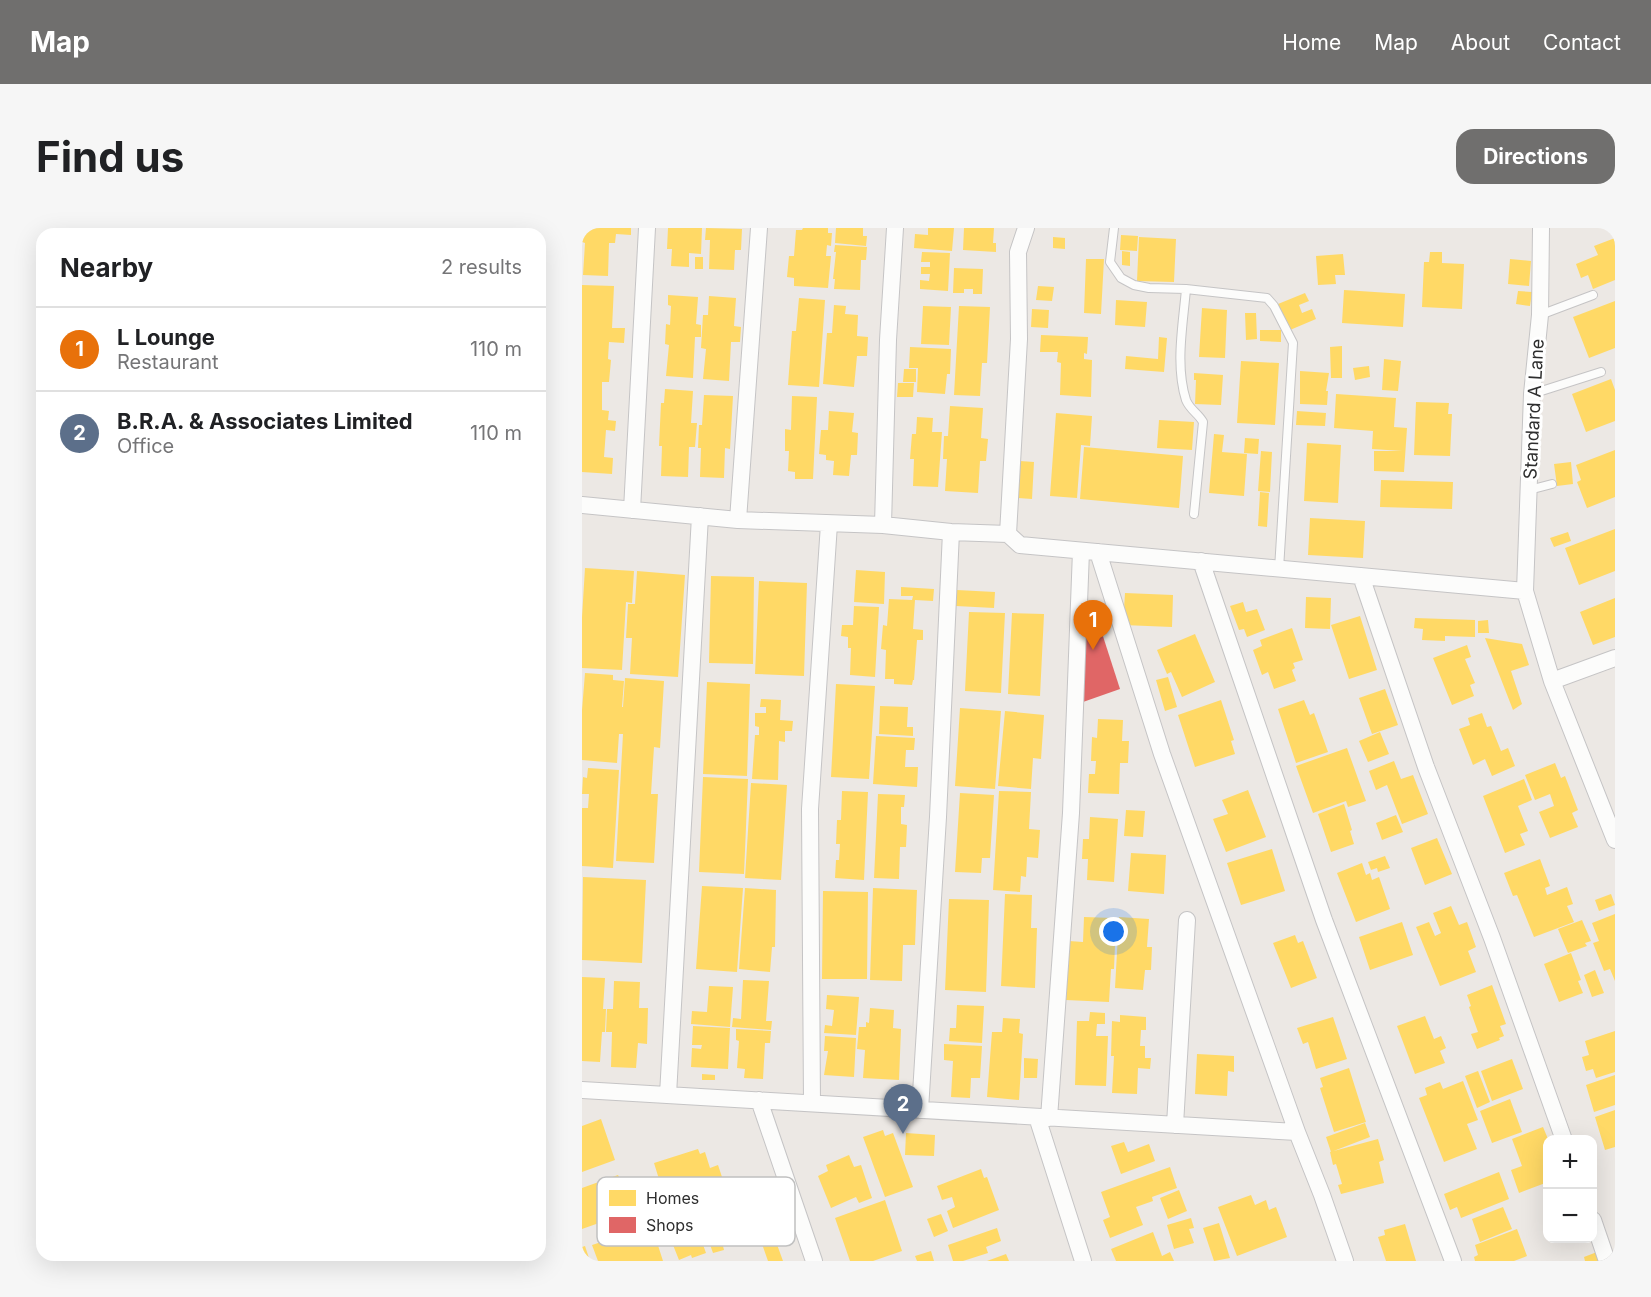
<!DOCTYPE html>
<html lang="en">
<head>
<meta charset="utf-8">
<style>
  body { margin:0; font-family:Inter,sans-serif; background:#f6f6f6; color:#202124 }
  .controls { position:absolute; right:18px; bottom:18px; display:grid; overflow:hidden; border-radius:12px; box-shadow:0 6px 24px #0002 }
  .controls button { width:54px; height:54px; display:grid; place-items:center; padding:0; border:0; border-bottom:2px solid #e0e0e0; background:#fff; color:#202124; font:30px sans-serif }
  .you { position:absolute; left:532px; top:704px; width:21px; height:21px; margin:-15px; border:4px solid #fff; border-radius:50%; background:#1a73e8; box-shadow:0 0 0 9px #1a73e833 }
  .badge { display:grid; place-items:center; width:39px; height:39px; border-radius:50%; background:#706f6e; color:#fff; font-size:20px; font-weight:700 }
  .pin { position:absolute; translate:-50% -50px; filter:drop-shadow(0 2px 3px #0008) }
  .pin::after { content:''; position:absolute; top:32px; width:21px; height:18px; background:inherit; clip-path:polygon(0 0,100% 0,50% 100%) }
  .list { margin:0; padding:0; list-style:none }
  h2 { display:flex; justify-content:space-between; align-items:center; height:78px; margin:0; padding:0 24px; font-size:26px }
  h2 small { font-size:20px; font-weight:400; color:#757577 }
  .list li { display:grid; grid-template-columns:39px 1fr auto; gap:18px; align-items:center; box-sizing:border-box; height:84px; padding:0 24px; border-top:2px solid #e0e0e0 }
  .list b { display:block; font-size:22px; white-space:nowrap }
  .list p { margin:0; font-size:20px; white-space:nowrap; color:#757577 }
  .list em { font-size:20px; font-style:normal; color:#757577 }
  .map { position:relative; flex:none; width:1033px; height:1033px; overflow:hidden; border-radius:18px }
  header { display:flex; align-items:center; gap:36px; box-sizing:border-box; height:84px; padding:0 30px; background:#706f6e; color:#fff }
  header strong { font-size:28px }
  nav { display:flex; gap:33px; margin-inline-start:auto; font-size:21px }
  .intro { display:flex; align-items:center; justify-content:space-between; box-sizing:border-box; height:144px; padding:0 36px }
  h1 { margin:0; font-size:42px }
  .button { padding:15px 27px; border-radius:18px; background:#706f6e; color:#fff; font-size:21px; font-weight:700 }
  main { display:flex; gap:36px; padding:0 36px }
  aside { flex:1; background:#fff; border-radius:18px; box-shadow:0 6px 24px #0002 }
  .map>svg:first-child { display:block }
</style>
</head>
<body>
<header>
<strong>Map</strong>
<nav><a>Home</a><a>Map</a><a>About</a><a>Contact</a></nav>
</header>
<div class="intro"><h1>Find us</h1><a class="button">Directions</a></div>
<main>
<aside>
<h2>Nearby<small>2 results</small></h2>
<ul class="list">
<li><span class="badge" style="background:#e8710a">1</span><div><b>L Lounge</b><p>Restaurant</p></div><em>110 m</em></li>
<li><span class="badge" style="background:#5c6f8a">2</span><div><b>B.R.A. &amp; Associates Limited</b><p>Office</p></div><em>110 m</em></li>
</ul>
</aside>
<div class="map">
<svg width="1033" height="1033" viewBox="0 0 1033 1033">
  <rect width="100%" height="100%" fill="#ece8e4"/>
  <path fill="#ffd966" d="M0 0H49V7L34 6 33 15H27L26 48 1 47 3 15 0 14Z
    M86 0H120L119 26 107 25V39L89 38 90 21H85Z
    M124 0 160 1 159 22H153L152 42 127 41 128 12H123Z
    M221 0H246V5H250L249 18 245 17 244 28H249L246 60 212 58V50L205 49 207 28H212L214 2H220Z
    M254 0H281V8H285L284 18 253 15Z
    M346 0H372L370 23 332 20 333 6 346 7Z
    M382 0H412L411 15H414V24L381 22Z
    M539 7 556 8 555 23 538 22Z
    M471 9 483 10V21L471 20Z
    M557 9 594 11 592 54 555 53Z
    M1033 10V52L1011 61 1006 47 999 50 994 36 1016 27 1012 18Z
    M253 17 285 19 284 32H279L278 62 252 61 253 51H251L254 24H252Z
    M540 23 548 24V38L540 37Z
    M340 24 368 25 366 63 338 61V52L347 53 348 46H339V39H348V34H339Z
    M848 24H860V35L882 36 880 81 840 79 842 34H847Z
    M761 26 763 47H753L754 56 736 57 734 28Z
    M113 29H121V41H113Z
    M504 31H522L519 86 502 85Z
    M928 31 949 33 947 58 926 56Z
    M372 40 401 41 400 66H391V61H382V65H371Z
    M0 57 32 58 30 100H43L42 115 27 114 26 131 29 132 27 154H20V182L27 183 26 192 34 193 33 203 24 202 22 229 31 230 30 246 0 244Z
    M456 58 472 59 470 73 454 72Z
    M762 62 823 66 821 99 760 95Z
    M936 63 950 64 948 78 934 76Z
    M723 65 727 73 717 77 720 85 730 81 734 91 708 102 696 76Z
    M86 67 116 69 114 96 119 97V109H113L111 150 84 148 87 117 83 116 84 96 88 97 89 78 86 77Z
    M127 68 154 70 152 98 159 99 158 114H149L147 153 121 151 124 121 119 120 121 87H126Z
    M217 70 243 72 237 159 206 157 210 103H214Z
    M534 72 565 74 563 99 533 97Z
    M1033 73V120L1007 130 991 89Z
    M252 77 264 78 263 86 276 87 275 108 286 109 285 128H275L272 159 241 156 245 105H250Z
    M341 78 369 79 367 117 339 116Z
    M377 78 408 79 405 135H400L398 168 372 167Z
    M620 80 645 82 643 130 617 129Z
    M450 81 467 82 466 100 449 99Z
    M663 85H674L675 111 664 112Z
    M678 102H699V114L678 113Z
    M459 107 506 109 505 126 502 125V131L510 132 509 169 478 167 479 135 475 134 476 124H458Z
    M577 109 585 110 582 144 543 141 544 128 576 131Z
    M760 118V150H749L748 119Z
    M328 119 369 121 368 146H365L363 166 335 164 336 140H327Z
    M802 131 819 133 816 163 800 162Z
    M659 133 697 135 693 197 655 195Z
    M787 138 788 149 773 152 771 140Z
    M322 141H334V154H321Z
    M718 143 747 145 744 163H746L745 177 718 176Z
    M612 145 641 147 639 177 613 176 614 152H612Z
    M1029 151 1033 162V193L1004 204 990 166Z
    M316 155H332L331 169H315Z
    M83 161 111 163 109 195H115L113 219H107L106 249 79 248 80 218H77L79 175H82Z
    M754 166 814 170 812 199 825 200 822 244 792 243V223H820L790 221 791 203 752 200Z
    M122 167 151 168 148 221 143 220 142 250 118 249 119 220H116L117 197H120Z
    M210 168 235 169 231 251H213V244L206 243 207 223H203V201L209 202Z
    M834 174 867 175 866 186H870L868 228 832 227Z
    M368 178 401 180 399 210 406 211 404 233H398L396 265 363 263 365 231H361L362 208H366Z
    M247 183 272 185 270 204 276 205 275 227H269L267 248 251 247 252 233 244 232V227L237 226 239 202H246Z
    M715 183 744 185 743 198 714 197Z
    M474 185 510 188 508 218 499 217 495 270 468 268Z
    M335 189 351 190 350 204H360L356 259 331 258 332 231H328L330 206H334Z
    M577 192 612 194 610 222 575 220Z
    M632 206 642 207 640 224 665 226 662 268 627 265Z
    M663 210 677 211 676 226 662 225Z
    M725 215 759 217 756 275 722 273Z
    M502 219 601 228 597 280 498 271Z
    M1033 222V269L1005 280 995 254 999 252 994 237Z
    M679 223 690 224 688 264 676 263Z
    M438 233 452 234 450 271 436 270Z
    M989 234 991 256 975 258 972 236Z
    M799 252 871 254 870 281 798 279Z
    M678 264 687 265 685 299 676 298Z
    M728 290 783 293 781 330 726 327Z
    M1033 301V343L997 357 983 320Z
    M986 304 989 313 972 319 968 310Z
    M3 340 52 343 50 375 44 374 40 442 0 440V389Z
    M274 342 303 344 302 376 272 374Z
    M55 343 103 347 96 449 48 446 50 410H44L46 376H53Z
    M129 348 172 349 171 436 127 435Z
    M177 353 225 355 222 448 173 446Z
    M319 359 352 361 351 373 333 372 331 401 341 402V412H335L332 452H331L330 457 312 456V451H303L304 422 299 421 301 397 305 398 307 371 330 372 331 368H319Z
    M375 362 413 364 412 380 374 378Z
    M543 365 591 367 590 399 541 397Z
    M724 369 749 370 748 401 723 400Z
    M1033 370V409L1011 417 998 384Z
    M661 374 664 384 675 381 683 402 665 409 662 401 657 402 648 378Z
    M272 378 297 379 293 449 268 447 269 420H266V409L259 408 260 397H271Z
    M387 384 423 385 419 465 383 463Z
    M430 385 462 386 458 468 426 466Z
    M778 388 795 442 767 451 749 397Z
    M833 390 893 392V409L863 408V413L840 412 841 401 832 400Z
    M906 392 907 405H896V393Z
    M710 400 721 432 711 435 713 440 710 442 714 453 692 461 686 444 680 447 671 422 680 418 678 412Z
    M613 406 633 454 600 469 589 444 585 446 575 422Z
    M903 410 940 416 947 437 929 443 940 476 931 482Z
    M885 417 889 429 883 431 893 455 888 457 892 468 870 477 851 430Z
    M3 445 31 447V452L42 453 40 479H41L43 450 82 453 78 520 72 519 69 566H76L72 635 34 633 41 506H37L35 535 0 532V482Z
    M586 449 595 479 583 483 574 452Z
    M125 454 168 456 165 548 121 546Z
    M254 456 293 458 287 551 249 549Z
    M803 461 816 497 790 506 777 470Z
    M179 471 199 472 198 492 211 493 210 503H203V514L197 513 196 552 170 551 173 507H177V499L173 498V485H184V479H178Z
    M639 472 652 512 649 513 653 526 613 539 596 487Z
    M722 472 728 487 732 485 746 524 714 535 696 481Z
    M298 478 326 479 325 499H331V508L297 506Z
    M378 480 419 483 413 561 373 558Z
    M423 483 462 487 459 531 451 530 449 561 416 558Z
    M900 485 905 499 909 498 919 523 926 520 933 538 910 548 903 531 891 537 877 501 888 497 886 490Z
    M516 491 541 492 540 513H547L546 535H538L537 566 506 565 507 546H513L514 533H509L510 509 515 510Z
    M798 504 807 526 786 534 777 513Z
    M294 508 333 510 332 522H324L323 539H336L335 559 291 556Z
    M765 520 784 573 766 579 764 573 731 585 714 538Z
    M812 533 819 551 831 547 846 586 820 596 805 557 794 562 787 543Z
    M973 535 979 550 983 548 996 582 990 585 996 599 968 610 957 584 972 578 968 566 953 572 943 547Z
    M6 540 37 542 31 640 0 638V580H6L7 566H0L1 549 5 550Z
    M121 549 166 551 162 646 117 644Z
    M942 551 950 572 936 578 946 603 938 606 943 617 923 625 901 568Z
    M169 555 205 557 199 652 163 650Z
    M666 562 684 609 644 624 631 591 646 586 640 572Z
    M260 563 286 564 282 652 253 650 254 632H257L258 616H254L255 592H259Z
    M417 563 449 564 447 601 458 602 456 630 445 629 444 649 439 648 438 664 411 662Z
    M378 565 412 567 408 630H400L399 645 373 644Z
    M296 566 323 567 322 579H319V596L325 597 324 619H318L317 651 292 650Z
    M762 576 770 602 768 603 772 616 749 624 736 586Z
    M544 582 563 583 561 609 542 608Z
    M814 587 821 604 800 612 794 595Z
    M508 589 536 591 532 654 505 652 506 631H500L501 611H507Z
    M855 610 870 646 843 657 829 620Z
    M690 621 703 663 659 677 645 635Z
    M549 625 584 627 582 666 546 663Z
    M803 628 808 640 796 644 795 640 789 642 786 634Z
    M958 631 968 658 963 660 965 667 985 659 991 676 985 678 992 694 952 709 935 667 931 668 922 645Z
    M780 635 784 647 788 645 790 652 797 649 808 681 774 694 755 645Z
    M1 649 64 652 60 735 0 732Z
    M120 658 161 660 155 744 114 741Z
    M163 660 194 662 193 719H190L188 744 157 741Z
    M291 660 335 662 333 717H321L320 753 288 752Z
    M241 663 286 664 285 751H240Z
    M423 666 450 667 449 700H455L453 760 419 758Z
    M1029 666 1033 677 1017 683 1013 672Z
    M367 671 407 672 404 764 363 762Z
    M869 678 877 697 885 694 894 719 886 723 894 744 858 758 834 699 847 694 853 708 859 705 851 685Z
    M1033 686V753L1028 741 1022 743 1011 715 1017 713 1010 695Z
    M502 689 531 690 529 717H533L532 741H529L527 774 484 772 487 713 501 714Z
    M537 689 567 691 565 719H570L569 742H563L561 762 533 760Z
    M1000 692 1009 713 1003 715 1005 718 986 725 976 701Z
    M820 694 831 727 788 742 777 709Z
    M713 707 716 715 721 713 735 750 709 760 691 715Z
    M989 725 999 752 996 753 1001 765 977 774 962 736Z
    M1013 742 1022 765 1010 769 1002 747Z
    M0 749 23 750 21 781H24L23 804H20L18 834 0 833Z
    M161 752 187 753 184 793H190L189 802 150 799 151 790 159 791Z
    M32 753 58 754 57 780H66L65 816 56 815 54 840 29 839 30 804H24L25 781H31Z
    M910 757 924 796 918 798 922 808 917 810 918 812 895 821 889 806 896 804 887 779 889 778 885 767Z
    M127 758 151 759 148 799 109 796 110 783 125 784Z
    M245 767 277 769 274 807 242 805 243 797 250 798 252 782 244 781Z
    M375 777 402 778 400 815 367 813 368 800H374Z
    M288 780 312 782 311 800 319 801 317 852 281 850 283 822 275 821 277 799H284V794L287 795Z
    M508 784 523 785V796H515L514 808H526L524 858 493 857 495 793H507Z
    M538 787 564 789V802H559L558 818H563V830H569L568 841 556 840 555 866 530 865 532 828H529L530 793 538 794Z
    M843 788 852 811 859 808 864 820 858 823 863 835 833 846 815 798Z
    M751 789 765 831 734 841 726 814 721 816 715 800Z
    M421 790 438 791 437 805 441 806 437 872 405 869 410 804H420Z
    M111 798 148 800 146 841 109 839 110 820 119 821 120 817H110Z
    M154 801 189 803 188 815H183L181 851 162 850 163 841 155 840 157 813 154 812Z
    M1033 803V844L1014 850 1011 841 1004 843 1000 829 1007 827 1003 813Z
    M243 808 274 810 272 849 242 847 246 823H242Z
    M362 816 400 818 398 850H389L388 870 369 869 371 833 362 832Z
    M615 826 652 828V844L646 843 645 868 613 866Z
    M442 830 456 831 455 850H442Z
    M930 831 941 861 910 873 899 843Z
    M767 840 784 894 752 904 738 860 741 859 738 850Z
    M896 843 908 874 895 880 883 848Z
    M120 846 133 847V852H120Z
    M1033 847V877L1012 884 1004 857Z
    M881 853 896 892 885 896 895 921 862 934 837 870 845 867 843 860 858 854 861 861Z
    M928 871 940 904 910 915 898 883Z
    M1033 882V919L1023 922 1013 889Z
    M19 891 33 932 0 944V898Z
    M783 895 788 909 749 924 744 909Z
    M961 899 966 911V954L937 965 929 942 940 938 930 911Z
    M301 902 303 908 311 905 331 959 303 969 281 909Z
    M324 905 353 907 352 928 323 927Z
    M796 911 802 932 797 934 802 955 759 966 756 957 760 956 754 936 751 937 748 924Z
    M542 914 546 924 567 916 573 933 539 946 529 918Z
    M116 921 118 926 123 924 128 940 136 937 143 958 85 977 72 935Z
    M267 927 272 939 279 937 290 970 277 975 274 969 249 980 236 948 246 943 244 937Z
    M588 939 595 960 570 969 571 973 554 979 561 997 528 1010 521 992 528 989 519 964Z
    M399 941 402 950 405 949 417 982 371 1000 365 983 373 979 370 969 360 972 355 958Z
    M917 944 927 971 879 990 875 979 868 982 862 966Z
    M36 947 40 955 52 951 65 985 19 1002 17 995 0 1001V960Z
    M597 962 605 983 586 991 578 970Z
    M669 967 673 977 684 972 687 982 694 979 705 1009 655 1028 636 979Z
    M303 972 320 1023 291 1033H268L253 990Z
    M921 979 930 1001 898 1014 890 991Z
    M124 985 127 992 143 986 152 1014 141 1018 142 1022 131 1025 120 994 114 997 124 1025 110 1030 109 1027 97 1032 85 1002 98 998 96 993 110 987 111 990Z
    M359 986 366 1003 352 1009 345 991Z
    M609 990 612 1000 607 1001 612 1015 592 1021 585 997Z
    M637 995 648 1030 632 1033 621 1000Z
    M823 996 834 1033H804L796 1009 803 1007 802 1002Z
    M66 999 70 1009 73 1008 81 1033H16L10 1017Z
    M415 1000 419 1013 404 1019 406 1025 381 1033H371L366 1017Z
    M935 1001 945 1028 932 1033H893L892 1029 896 1027 893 1017Z
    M571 1004 580 1028 588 1024 592 1033H534L529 1021Z
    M193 1011 201 1033H186L180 1016Z
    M3 1018 8 1033H0V1019Z
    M349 1023 352 1033H335L333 1028Z
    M1015 1024 1018 1033H1003L1002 1029Z
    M424 1026 427 1033H405Z"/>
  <path fill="#e06666" d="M518 399 538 461 501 474 498 406Z"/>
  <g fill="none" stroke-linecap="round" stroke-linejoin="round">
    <g stroke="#c5c4c5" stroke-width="10">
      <path id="lane" d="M532 0 528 34 539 50 552 57 567 60 604 61 685 70 692 78 711 115 697 341
        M604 61C601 97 593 137 604 172 608 182 616 185 621 194L612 286
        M958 87 1011 67
        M950 166 1019 144
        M947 262 970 256"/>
    </g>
    <g stroke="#c5c4c5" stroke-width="18">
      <path id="street" d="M959 0 958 87 950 166 943 363 970 453 1033 612
        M0 277 156 292 301 297 369 304 426 306 438 317 943 363
        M50 282 65 0
        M156 292 177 0
        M301 297 306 112 313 0
        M426 306 437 111 436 24 444 0
        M516 324 580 526 715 904 740 967 763 1033
        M619 333 742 692 871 1033
        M779 348 844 539 910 710 982 912
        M970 453 1033 430
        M0 862 715 904
        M86 867 118 288
        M177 872 232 1033
        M230 875 228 581 247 296
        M338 882 356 589 369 304
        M455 889 501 1033
        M467 890 489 585 499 323
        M593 897 605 692
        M1011 992 1025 1033"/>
    </g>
    <use href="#lane" stroke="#fcfcfb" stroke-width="8"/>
    <use href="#street" stroke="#fcfcfb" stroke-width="16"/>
  </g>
  <g text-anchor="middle" stroke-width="6" stroke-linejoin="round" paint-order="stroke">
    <g font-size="18" fill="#2e2e2e" stroke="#fff">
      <text transform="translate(952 181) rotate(-87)" y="6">Standard A Lane</text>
    </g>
  </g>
  <rect x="15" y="949" width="198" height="69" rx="9" fill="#fff" stroke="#c0c0c0" stroke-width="1.5"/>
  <rect x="27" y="962" width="27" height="16" fill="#ffd966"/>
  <rect x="27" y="989" width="27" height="16" fill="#e06666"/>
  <g font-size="16" fill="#2e2e2e">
    <text x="64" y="976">Homes</text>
    <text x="64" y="1003">Shops</text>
  </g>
</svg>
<div class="controls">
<button>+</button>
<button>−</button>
</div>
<div class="you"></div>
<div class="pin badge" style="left:511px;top:422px;background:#e8710a">1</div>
<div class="pin badge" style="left:321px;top:906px;background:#5c6f8a">2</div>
</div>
</main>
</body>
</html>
